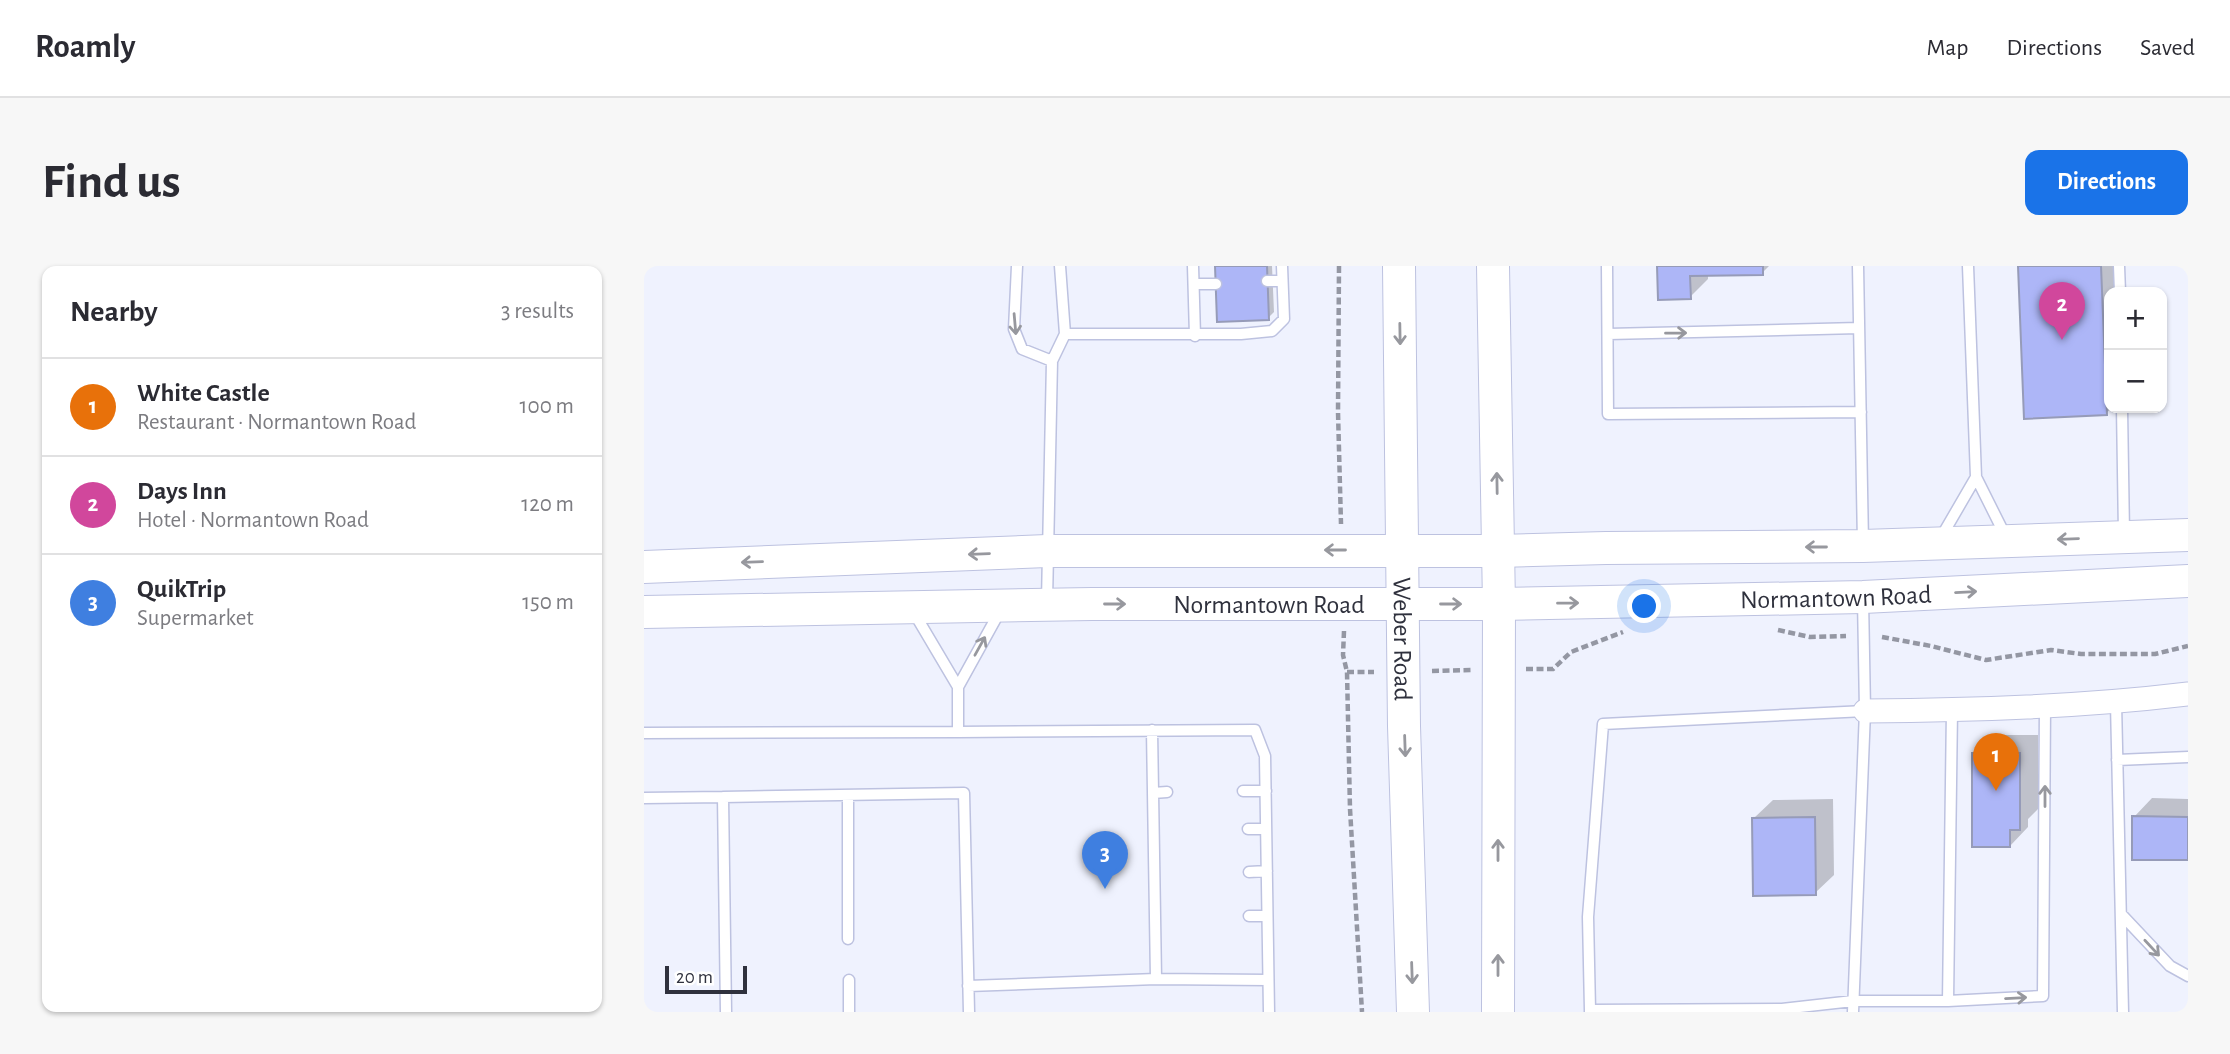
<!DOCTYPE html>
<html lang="en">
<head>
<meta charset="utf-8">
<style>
  body { margin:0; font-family:"Alegreya Sans",sans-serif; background:#f7f7f7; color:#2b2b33 }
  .controls { position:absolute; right:21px; top:21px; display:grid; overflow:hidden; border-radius:14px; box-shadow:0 2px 5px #0004 }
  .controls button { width:63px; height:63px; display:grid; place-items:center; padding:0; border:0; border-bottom:2px solid #e1e1e2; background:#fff; color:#2b2b33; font:35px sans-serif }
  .scale { position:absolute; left:21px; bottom:18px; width:82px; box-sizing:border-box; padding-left:7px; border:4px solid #2f313d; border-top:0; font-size:19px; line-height:24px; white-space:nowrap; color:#2f313d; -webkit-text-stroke:5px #fff; paint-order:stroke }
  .you { position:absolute; left:1001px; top:341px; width:24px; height:24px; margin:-18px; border:5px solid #fff; border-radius:50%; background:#1a73e8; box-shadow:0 0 0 10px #1a73e833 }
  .badge { display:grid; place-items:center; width:46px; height:46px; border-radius:50%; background:#1a73e8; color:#fff; font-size:23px; font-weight:700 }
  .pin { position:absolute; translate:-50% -58px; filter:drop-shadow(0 2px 4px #0008) }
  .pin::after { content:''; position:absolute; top:37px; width:24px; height:21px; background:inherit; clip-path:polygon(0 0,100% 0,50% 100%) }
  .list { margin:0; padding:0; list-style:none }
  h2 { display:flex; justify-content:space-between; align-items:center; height:91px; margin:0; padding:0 28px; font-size:30px }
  h2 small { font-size:23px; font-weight:400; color:#7c7c81 }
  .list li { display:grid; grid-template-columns:46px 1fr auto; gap:21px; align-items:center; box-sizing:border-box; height:98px; padding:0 28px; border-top:2px solid #e1e1e2 }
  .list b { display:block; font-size:26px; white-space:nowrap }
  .list p { margin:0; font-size:23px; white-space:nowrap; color:#7c7c81 }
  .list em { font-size:23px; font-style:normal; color:#7c7c81 }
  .map { position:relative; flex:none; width:1544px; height:746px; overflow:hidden; border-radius:14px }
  header { display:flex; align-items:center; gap:42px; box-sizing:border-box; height:98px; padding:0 35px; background:#fff; border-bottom:2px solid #e1e1e2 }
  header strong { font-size:33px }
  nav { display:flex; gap:38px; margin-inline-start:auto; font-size:24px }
  .intro { display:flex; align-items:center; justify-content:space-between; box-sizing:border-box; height:168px; padding:0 42px }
  h1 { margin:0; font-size:49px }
  .button { padding:18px 32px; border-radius:14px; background:#1a73e8; color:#fff; font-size:24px; font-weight:700 }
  main { display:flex; gap:42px; padding:0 42px }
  aside { flex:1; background:#fff; border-radius:14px; box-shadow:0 2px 5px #0004 }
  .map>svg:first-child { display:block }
</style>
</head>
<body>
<header>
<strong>Roamly</strong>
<nav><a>Map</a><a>Directions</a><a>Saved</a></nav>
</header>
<div class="intro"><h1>Find us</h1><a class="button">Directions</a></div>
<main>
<aside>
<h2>Nearby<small>3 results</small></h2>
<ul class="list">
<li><span class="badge" style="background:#e8710a">1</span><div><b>White Castle</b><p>Restaurant · Normantown Road</p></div><em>100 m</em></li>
<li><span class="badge" style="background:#d1479c">2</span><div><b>Days Inn</b><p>Hotel · Normantown Road</p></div><em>120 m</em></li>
<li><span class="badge" style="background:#3f7fe0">3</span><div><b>QuikTrip</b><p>Supermarket</p></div><em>150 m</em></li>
</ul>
</aside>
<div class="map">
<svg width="1544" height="746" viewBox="0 0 1544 746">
  <rect width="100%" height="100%" fill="#eff2fe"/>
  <path fill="#0003" d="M573 0H628L630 46 624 52Z
    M1015 0H1125L1118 7 1064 8V13L1046 31Z
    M1375 0H1476L1477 26H1465V142H1468L1462 147Z
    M1348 469H1394V543L1384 553V561L1366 580 1330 488Z
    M1508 532 1544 533V593L1490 551Z
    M1189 533 1190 609 1171 627 1110 552 1129 534Z"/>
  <path fill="#adb6f7" stroke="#969bb8" stroke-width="2" d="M571 0H623L625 54 573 56Z
    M1013 0H1119V9L1046 10 1047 33 1014 34Z
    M1374 0H1457L1463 149 1380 153Z
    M1328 487H1376V564H1366V581H1328Z
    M1488 550 1544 551V594H1488Z
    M1171 551 1172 629 1109 630 1108 552Z"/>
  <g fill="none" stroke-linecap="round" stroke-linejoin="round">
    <g stroke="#bdc2e0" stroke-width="13">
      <path id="lane" d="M373 0 370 63 378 83 408 95
        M416 0 421 68
        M549 0 551 70
        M963 0 964 148 1217 146
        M1214 0 1219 278
        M1324 0 1332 211
        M1475 0 1476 26
        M623 15H638
        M550 18H572
        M964 68 1215 62
        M1478 142 1480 268
        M1296 273 1332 211 1363 273
        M403 335 408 95 421 68H597L628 65 640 53 638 0
        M269 345 314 421
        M356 345 314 421V466L611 464 621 490 625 746
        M1472 437 1479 746
        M508 464 512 713
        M0 467 314 466
        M1473 494 1544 491
        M599 525H622
        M509 527 523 526
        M204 530V673
        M79 531 320 527 325 746
        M0 532 79 531 82 746
        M604 563H622
        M605 606 623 605
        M1477 648 1526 700 1544 710
        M605 650H623
        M205 714V746
        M324 720 512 713 624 714
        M1304 735 1308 444
        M946 744 944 651 959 458 1221 445
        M946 746V744L1138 743 1209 735H1304L1399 730 1401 440
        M1209 746 1221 445 1219 333"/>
    </g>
    <g stroke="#bdc2e0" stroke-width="25">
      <path id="street" d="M1221 445C1329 444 1437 441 1544 428"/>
    </g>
    <g stroke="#bdc2e0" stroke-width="34">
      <g id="secondary">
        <path id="s1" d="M755 0 760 460 769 746"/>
        <path d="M849 0 855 338 854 746"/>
        <path d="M0 301 403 285H854L962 282 1219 280 1544 269"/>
        <path id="s2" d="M0 346 448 338H855L1219 331 1544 315"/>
      </g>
    </g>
    <path stroke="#9497a3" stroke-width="4.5" stroke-dasharray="7 3.5" stroke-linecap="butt" d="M695 0 694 146 697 258
      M1134 364 1166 371 1202 370
      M700 365 699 389 703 406 706 543 718 746
      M1238 371 1287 380 1342 394 1407 384 1437 388H1511L1544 380
      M882 403H909L927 386 979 366
      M788 405 828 404
      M703 406H730"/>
    <use href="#lane" stroke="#fff" stroke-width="10"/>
    <use href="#street" stroke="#fff" stroke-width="23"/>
    <use href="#secondary" stroke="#fff" stroke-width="32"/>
  </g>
  <defs><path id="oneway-shaft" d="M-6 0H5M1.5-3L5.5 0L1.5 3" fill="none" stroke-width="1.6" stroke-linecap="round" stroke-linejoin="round" transform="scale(1.75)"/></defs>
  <g stroke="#97989e">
    <use href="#oneway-shaft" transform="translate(371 58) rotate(85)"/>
    <use href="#oneway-shaft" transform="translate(1032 67) rotate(-1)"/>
    <use href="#oneway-shaft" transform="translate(756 68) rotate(89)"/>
    <use href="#oneway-shaft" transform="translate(853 217) rotate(-91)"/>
    <use href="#oneway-shaft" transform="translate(1424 273) rotate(178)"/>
    <use href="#oneway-shaft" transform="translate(1172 281) rotate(180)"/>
    <use href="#oneway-shaft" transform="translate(691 284) rotate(180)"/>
    <use href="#oneway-shaft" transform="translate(335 288) rotate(178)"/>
    <use href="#oneway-shaft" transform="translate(108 296) rotate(178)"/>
    <use href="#oneway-shaft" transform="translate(1322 326) rotate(-3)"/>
    <use href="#oneway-shaft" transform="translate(924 337) rotate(-1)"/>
    <use href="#oneway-shaft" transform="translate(471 338)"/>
    <use href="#oneway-shaft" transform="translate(807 338)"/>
    <use href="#oneway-shaft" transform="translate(336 380) rotate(-61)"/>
    <use href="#oneway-shaft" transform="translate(761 480) rotate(88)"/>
    <use href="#oneway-shaft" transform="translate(1401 530) rotate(-90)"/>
    <use href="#oneway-shaft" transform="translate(854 584) rotate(-90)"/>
    <use href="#oneway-shaft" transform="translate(1508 682) rotate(47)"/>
    <use href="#oneway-shaft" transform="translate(854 699) rotate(-90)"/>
    <use href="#oneway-shaft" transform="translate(768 707) rotate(88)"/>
    <use href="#oneway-shaft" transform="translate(1372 732) rotate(-3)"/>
  </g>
  <g text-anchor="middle" stroke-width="5" stroke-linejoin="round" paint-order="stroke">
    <g font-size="26" fill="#2f313d" stroke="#fff">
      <text dy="9" stroke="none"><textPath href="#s2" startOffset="1192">Normantown Road</textPath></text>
      <text dy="9" stroke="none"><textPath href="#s2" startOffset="625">Normantown Road</textPath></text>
      <text dy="9" stroke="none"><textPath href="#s1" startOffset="373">Weber Road</textPath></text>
    </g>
  </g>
</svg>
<div class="controls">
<button>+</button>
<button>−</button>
</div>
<div class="scale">20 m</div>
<div class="you"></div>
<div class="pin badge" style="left:1352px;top:525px;background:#e8710a">1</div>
<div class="pin badge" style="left:1418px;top:74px;background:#d1479c">2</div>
<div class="pin badge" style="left:461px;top:623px;background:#3f7fe0">3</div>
</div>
</main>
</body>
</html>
